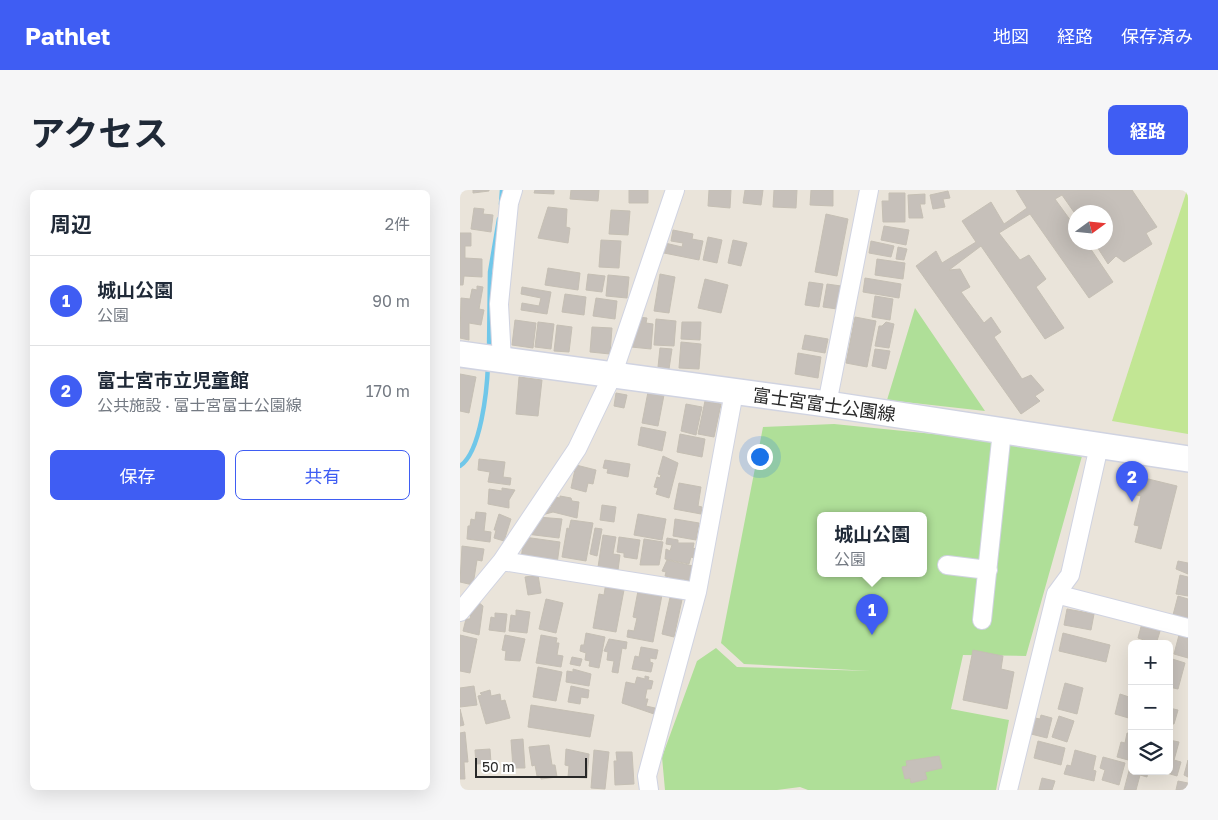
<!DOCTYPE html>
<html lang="ja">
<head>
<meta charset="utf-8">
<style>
  body { margin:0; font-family:"Golos Text","Noto Sans JP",sans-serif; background:#f6f6f7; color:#1f2937 }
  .controls { position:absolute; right:15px; bottom:15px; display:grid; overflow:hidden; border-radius:8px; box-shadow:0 5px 20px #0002 }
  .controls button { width:45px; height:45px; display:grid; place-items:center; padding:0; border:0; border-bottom:1px solid #e0e1e3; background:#fff; color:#1f2937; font:25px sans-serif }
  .compass { position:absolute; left:608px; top:15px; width:45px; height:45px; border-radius:50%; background:#fff; box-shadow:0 5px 20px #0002; rotate:75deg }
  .scale { position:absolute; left:15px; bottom:12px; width:112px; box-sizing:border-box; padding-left:5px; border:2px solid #282828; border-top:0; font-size:14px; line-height:18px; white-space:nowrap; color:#282828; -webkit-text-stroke:4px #fff; paint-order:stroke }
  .you { position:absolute; left:299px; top:266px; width:18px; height:18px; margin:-12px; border:4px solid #fff; border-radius:50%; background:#1a73e8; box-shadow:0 0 0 8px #1a73e833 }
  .badge { display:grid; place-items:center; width:32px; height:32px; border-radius:50%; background:#3f5df3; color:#fff; font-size:16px; font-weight:700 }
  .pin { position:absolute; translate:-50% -41px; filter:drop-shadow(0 1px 2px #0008) }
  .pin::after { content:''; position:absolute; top:26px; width:18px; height:15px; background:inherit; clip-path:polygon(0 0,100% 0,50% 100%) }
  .popup { position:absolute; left:357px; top:322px; width:110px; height:65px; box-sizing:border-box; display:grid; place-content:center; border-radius:8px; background:#fff; filter:drop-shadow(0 1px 4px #0005); font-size:16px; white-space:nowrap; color:#747a83 }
  .popup b { font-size:19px; color:#1f2937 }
  .popup::after { content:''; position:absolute; left:50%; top:100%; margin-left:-10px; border:10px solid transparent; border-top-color:#fff }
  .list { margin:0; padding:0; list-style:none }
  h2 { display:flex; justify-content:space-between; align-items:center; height:65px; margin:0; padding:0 20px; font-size:21px }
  h2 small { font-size:16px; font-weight:400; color:#747a83 }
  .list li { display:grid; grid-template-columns:32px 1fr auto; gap:15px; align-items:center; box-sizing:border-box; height:90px; padding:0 20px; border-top:1px solid #e0e1e3 }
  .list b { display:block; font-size:19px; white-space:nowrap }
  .list p { margin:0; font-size:16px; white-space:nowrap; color:#747a83 }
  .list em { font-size:16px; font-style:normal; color:#747a83 }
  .actions { display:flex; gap:10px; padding:15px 20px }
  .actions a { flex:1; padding:11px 0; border:1px solid #3f5df3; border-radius:8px; text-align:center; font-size:18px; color:#3f5df3 }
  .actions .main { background:#3f5df3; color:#fff }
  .icon { flex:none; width:28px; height:28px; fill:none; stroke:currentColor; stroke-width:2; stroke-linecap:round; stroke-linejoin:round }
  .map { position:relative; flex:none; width:728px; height:600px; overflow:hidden; border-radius:8px }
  header { display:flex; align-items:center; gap:30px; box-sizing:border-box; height:70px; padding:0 25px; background:#3f5df3; color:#fff }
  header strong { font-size:24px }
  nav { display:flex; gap:28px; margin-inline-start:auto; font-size:18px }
  .intro { display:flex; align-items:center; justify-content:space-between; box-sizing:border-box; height:120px; padding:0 30px }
  h1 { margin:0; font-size:35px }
  .button { padding:12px 22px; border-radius:8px; background:#3f5df3; color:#fff; font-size:18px; font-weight:700 }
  main { display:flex; gap:30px; padding:0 30px }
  aside { flex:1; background:#fff; border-radius:8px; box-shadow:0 5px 20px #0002 }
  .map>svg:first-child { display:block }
</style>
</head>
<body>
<header>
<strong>Pathlet</strong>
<nav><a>地図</a><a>経路</a><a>保存済み</a></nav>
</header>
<div class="intro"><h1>アクセス</h1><a class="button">経路</a></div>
<main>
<aside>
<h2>周辺<small>2件</small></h2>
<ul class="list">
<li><span class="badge">1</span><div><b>城山公園</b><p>公園</p></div><em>90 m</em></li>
<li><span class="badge">2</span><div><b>富士宮市立児童館</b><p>公共施設 · 富士宮富士公園線</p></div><em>170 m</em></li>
</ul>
<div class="actions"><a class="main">保存</a><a>共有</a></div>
</aside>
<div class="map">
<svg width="728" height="600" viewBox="0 0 728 600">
  <rect width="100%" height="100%" fill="#eae4da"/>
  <path fill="#afdf98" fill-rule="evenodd" d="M455 118 525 221 427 210Z
    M374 234 624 259 566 466 503 465 491 519 549 530 536 600H348L340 597 317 600H205L202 567 237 471 256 458 277 477 410 481 284 474 261 453 303 237ZM361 326H463V384H361Z"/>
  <path fill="#c2e694" d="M727 0H728V244L652 231Z"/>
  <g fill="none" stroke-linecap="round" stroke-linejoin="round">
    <path stroke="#70c7e9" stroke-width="4.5" d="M41 14 42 0
      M29 160 30 82 39 29
      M0 276C21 262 27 200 28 175"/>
  </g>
  <path fill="#c6c0ba" stroke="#c5bfb4" d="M13 0H29V1L13 3Z
    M75 0H94V4L74 3Z
    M111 0H139L138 11 110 9Z
    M169 0H188V13H169Z
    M249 0H271L270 18 248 16Z
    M285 0H303L301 15 283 13Z
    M314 0H337L336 18 313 17Z
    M351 0H373V16L350 15Z
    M556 0H672L697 37 686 43 692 54 664 72 656 66 648 74 634 52H646V22H616V25L602 5 595 9 616 38V52H626L653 92 629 108 570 24 539 43 560 70 569 65 586 89 576 97 604 138 585 149 521 56 489 80 500 79 510 97 501 102 524 133 531 127 541 142 534 147 562 189 571 185 584 200 575 206 580 211 561 224 456 76 476 61 482 73 516 52 502 31 531 12 544 34 567 18Z
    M488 1 490 8 483 9 485 17 473 19 470 5Z
    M429 3H445V32H423L422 11H429Z
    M465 4V14H460L463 28H449L448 5Z
    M88 17 107 19 106 37 110 38 108 53 78 48Z
    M14 18 24 19 23 24 33 25 31 42 11 39Z
    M151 20 170 21 168 45 149 44Z
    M366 24 388 29 377 86 355 82Z
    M424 36 449 40 446 55 421 50Z
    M213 40 233 44 232 49 243 51 239 70 204 63 205 53 222 57 223 53 211 51Z
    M0 43H11V56H5V68L22 69V87L4 86 3 95H0Z
    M248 47 262 50 257 73 243 70Z
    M141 50 161 51 159 78 139 77Z
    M273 50 287 53 281 76 268 73Z
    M411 51 434 56 431 67 409 63Z
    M438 57 447 59 444 70 436 69Z
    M417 69 445 73 443 89 415 85Z
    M88 78 120 83 118 100 85 95Z
    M128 84 145 86 142 102 126 100Z
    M200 84 215 87 209 123 194 121Z
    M148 85 169 87 167 108 146 106Z
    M405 88 441 94 439 108 403 102Z
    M245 89 268 95 261 123 238 118Z
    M349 92 363 94 359 117 345 115Z
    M367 94 381 96 377 119 363 117Z
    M17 96 23 97 19 119 24 120 21 135 9 133V150L0 148 1 108 10 109 12 99 17 100Z
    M62 97 91 102 87 124 61 120 62 113 79 116 81 108 61 104Z
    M105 104 126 107 124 125 102 122Z
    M415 106 433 109 430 130 412 127Z
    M136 108 157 111 155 129 133 126Z
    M179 127 187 128 186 133 193 134 191 159 171 157 173 141H177Z
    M395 127 416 131 407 177 386 173Z
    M196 129 216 131 214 156 194 155Z
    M55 130 76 133 73 158 52 155Z
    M78 132 94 134 91 159 75 157Z
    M222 132H241L240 150 221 149Z
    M426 132 434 134 429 158 415 156 419 136H422Z
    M97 135 112 137 109 162 94 161Z
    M132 137 152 138 150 164 130 162Z
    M345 145 368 149 365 163 342 159Z
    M221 152 241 154 239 179 219 178Z
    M200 158 212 159 209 179 198 177Z
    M415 159 430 161 426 179 412 176Z
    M338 163 361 167 358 188 335 184Z
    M0 184 16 187 9 223 0 221Z
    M59 187 82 190 78 226 56 224Z
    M188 202 204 205 198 236 182 233Z
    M156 203 167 205 164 218 154 216Z
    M245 211 261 214 254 247 238 244Z
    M226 214 242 217 236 245 221 241Z
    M181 237 206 242 202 261 178 255Z
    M220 244 245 249 242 267 217 262Z
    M203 266 218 273 209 308 196 304 198 298 194 297 197 287 200 288 201 285 198 284Z
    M19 269 45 272 43 287 51 288 50 295 28 292 30 282 18 280Z
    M145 270 170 274 168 287 147 283 148 279 143 278Z
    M116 275 136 280 133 294 128 293 126 302 111 298Z
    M672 285 717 296 701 359 675 352 679 336 674 335 681 306 668 303Z
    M219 293 241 297 238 316 242 317 241 324 214 319Z
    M42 298 55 300 49 310V318L28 314 29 299 42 301Z
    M100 306 111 308 112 311 119 312 117 328 93 322 82 325 85 319 91 317 94 307 100 308Z
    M142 315 156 317 154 332 140 330Z
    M16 322 26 323 24 341 31 342 30 352 7 349 8 336H10L11 329 15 330Z
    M39 324 51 329 44 351 34 348 36 340H34Z
    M178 324 206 329 202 350 174 345Z
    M78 327 102 329 99 348 66 344Z
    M215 329 239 333 236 350 213 346Z
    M111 330 133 333 126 371 102 367 107 338 109 339Z
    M135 338 142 339 137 366 130 364Z
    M143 345 156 347 153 364 160 365 158 380 138 377Z
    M64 347 100 352 97 374 61 369Z
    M159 347 180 350 177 369 164 367V363L157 362Z
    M207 348 218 350V353H234L233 358 236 359 234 368 231 367 229 374 205 369 206 359 210 361 212 355 206 354Z
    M184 349 203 352 199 375H180Z
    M2 356 24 359 22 371 17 370 13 395 0 392Z
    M207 370 233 376 230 391 223 389 222 393 209 390 210 387 205 386 206 382 202 381Z
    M718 371 728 373V384L716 379Z
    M78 385 81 403 68 405 65 387Z
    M720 385 728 387V406L716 404Z
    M146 392 158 395 157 398 164 400 156 442 133 438 139 404 144 405Z
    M178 401 202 405 193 452 167 447 168 440 174 441 177 428 173 427Z
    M211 403 223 405 214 447 202 444Z
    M718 406 728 409V429L713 425Z
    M86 409 103 413 96 443 79 439Z
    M18 412 23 416 19 445 3 441 6 429H10L11 423Z
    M607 419 634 424 631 440 604 435Z
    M56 420 70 422 67 443 49 441 51 425 56 426Z
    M35 423 47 424 45 442 29 440 31 427 35 428Z
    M682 433 701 438 696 454 678 448Z
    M126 443 145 447 139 478 129 476 130 471 125 470 126 463 120 461 121 455H124Z
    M603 443 650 455 646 472 599 461Z
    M0 445 17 449 10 483 0 481Z
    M45 445 65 449 60 471 45 470 46 461 42 460Z
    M81 445 97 448 96 453H99L97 465 103 466 101 477 76 473Z
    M719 445 728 448V468L714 464Z
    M149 449 167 452 166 459 162 458 158 483 152 482 154 471 147 470 148 462 144 461Z
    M181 457 198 460 196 469 190 468V472L193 473 191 482 172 479 175 466 179 467Z
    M513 460 543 466 541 479 554 482 547 519 503 510Z
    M112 467 122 469 120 476 110 474Z
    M709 468 725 473 718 499 709 497Z
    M78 477 102 482 96 511 73 507Z
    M113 479 131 484 129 496 106 492 107 481 113 482Z
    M185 486 189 487 188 490 193 491 191 499H187L185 509H188L186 516 195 518 194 524 162 513 166 492 175 494 177 487 185 489Z
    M605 493 623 498 617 524 598 519Z
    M14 496 17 515 0 517V498Z
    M111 496 129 500 128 508 121 507 120 514 108 512Z
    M30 500 31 506 40 504 41 511 45 510 50 528 26 534 18 506 22 505 20 503Z
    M660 504 672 508V529L655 524Z
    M71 515 134 525 130 547 68 537Z
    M709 518 718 520 714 534H709Z
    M0 519 4 535 0 536Z
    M581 525 592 528 587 548 571 544 575 528 580 529Z
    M599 526 614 531 607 552 592 547Z
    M5 542 8 572H4L5 589H0V543Z
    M667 543 672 544V571L657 567 661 552 665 553Z
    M63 549 65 578H53L51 550Z
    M709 550 719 552 714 570 721 572 717 586 700 581H709Z
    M578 551 605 558 601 575 574 568Z
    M89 555 92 575H95L97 587 81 589 80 585 77 586 75 575 72 576 69 557Z
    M30 559 31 573 16 574 15 560Z
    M106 559 129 564 127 588 108 587 109 576 105 575Z
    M134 560 149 562 145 599 131 598Z
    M615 560 636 566 633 580 636 581 634 591 604 584 607 575 611 576Z
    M156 562H172L174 594 155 595 154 571H157Z
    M479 566 482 578 465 582 467 589 451 593 450 588 445 589 442 577 447 576 446 571Z
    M643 567 665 573 659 595 642 590 645 580 640 578Z
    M728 570V587L724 585Z
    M671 573 672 581H688L687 587 680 585 676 600H664Z
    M582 588 595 591 592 600H579Z
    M718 591 728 593V600H716Z"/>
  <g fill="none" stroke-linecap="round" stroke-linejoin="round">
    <g stroke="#d0d3e1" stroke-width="20">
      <path id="minor" d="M42 171 39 114 49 13 53 0
        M367 214 409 0
        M42 371 237 402
        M487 375 528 380
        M596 404 728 438
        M0 422 42 371 117 259 152 186 215 0
        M522 430 542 241
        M189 600 187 586 237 402 274 202
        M548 600 596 404 610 385 639 256"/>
    </g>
    <g stroke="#d0d3e1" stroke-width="28">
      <path id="secondary" d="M0 164 367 214 728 269"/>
    </g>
    <use href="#minor" stroke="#fff" stroke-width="18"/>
    <use href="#secondary" stroke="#fff" stroke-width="25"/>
  </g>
  <g text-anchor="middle" stroke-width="4.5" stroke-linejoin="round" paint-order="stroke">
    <g font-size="18" fill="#282828" stroke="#fff">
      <text transform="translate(364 215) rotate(8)" y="6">富士宮富士公園線</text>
    </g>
  </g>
</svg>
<div class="controls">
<button>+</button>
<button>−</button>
<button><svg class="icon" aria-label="layers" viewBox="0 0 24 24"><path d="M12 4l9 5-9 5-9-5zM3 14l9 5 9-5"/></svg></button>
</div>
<svg class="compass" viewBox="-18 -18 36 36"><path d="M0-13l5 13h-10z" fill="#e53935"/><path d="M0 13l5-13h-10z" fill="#747a83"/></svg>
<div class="scale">50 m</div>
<div class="you"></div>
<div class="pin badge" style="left:412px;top:445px">1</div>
<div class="popup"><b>城山公園</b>公園</div>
<div class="pin badge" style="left:672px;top:312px">2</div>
</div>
</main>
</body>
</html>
